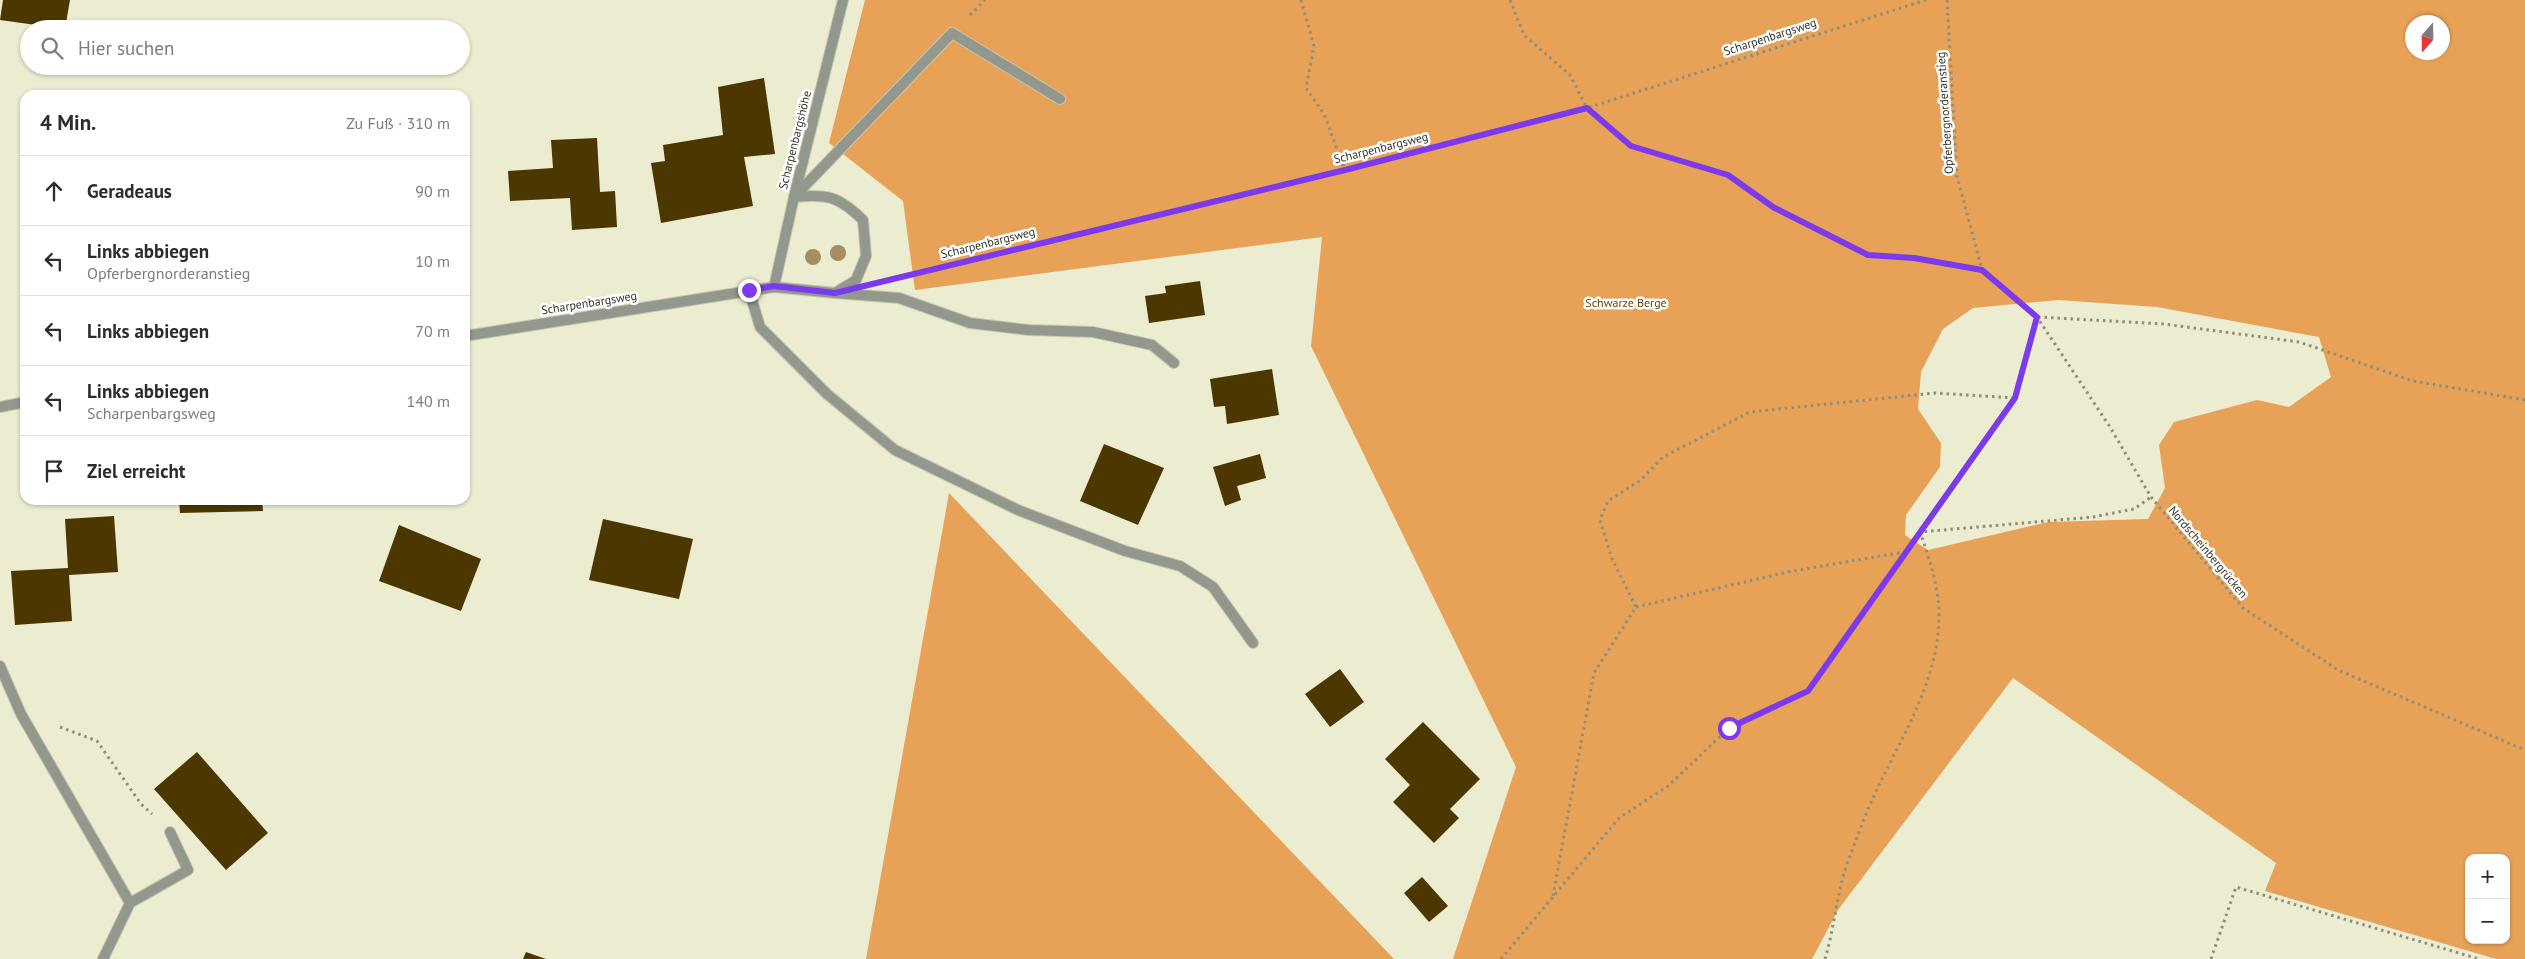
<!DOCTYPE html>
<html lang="de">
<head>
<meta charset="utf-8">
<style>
  body { margin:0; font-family:"PT Sans",sans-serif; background:#f2f2f3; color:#2b2b33 }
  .controls { position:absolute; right:15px; bottom:15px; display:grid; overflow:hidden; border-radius:10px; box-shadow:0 1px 4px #0004 }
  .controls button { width:45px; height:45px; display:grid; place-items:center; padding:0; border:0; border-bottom:1px solid #e1e1e2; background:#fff; color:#2b2b33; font:25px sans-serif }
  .compass { position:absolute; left:2405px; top:15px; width:45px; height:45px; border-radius:50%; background:#fff; box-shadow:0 1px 4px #0004; rotate:200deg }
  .stop { position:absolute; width:15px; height:15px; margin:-11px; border:4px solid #7c3aed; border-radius:50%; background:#fff }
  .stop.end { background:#7c3aed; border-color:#fff; box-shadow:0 1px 5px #0008 }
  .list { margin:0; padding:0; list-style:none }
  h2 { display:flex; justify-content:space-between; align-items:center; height:65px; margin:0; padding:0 20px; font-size:21px }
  h2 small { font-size:16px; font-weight:400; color:#7c7c81 }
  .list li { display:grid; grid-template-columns:32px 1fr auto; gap:15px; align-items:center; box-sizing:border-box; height:70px; padding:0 20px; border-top:1px solid #e1e1e2 }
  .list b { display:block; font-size:19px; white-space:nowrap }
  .list p { margin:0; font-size:16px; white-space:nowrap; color:#7c7c81 }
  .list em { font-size:16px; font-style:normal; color:#7c7c81 }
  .icon { flex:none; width:28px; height:28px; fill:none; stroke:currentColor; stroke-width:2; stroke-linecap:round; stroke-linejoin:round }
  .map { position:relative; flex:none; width:2525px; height:959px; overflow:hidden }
  .search { position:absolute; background:#fff; box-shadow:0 1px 4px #0004; left:20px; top:20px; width:450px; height:55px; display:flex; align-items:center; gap:12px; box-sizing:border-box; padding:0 18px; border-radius:28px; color:#7c7c81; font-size:19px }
  .panel { position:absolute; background:#fff; box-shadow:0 1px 4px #0004; left:20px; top:90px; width:450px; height:415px; border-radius:15px }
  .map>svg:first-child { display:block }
</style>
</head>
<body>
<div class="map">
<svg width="2525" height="959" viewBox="0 0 2525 959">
  <rect width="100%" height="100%" fill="#ececd1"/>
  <path fill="#e8a258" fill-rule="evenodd" d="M865 0H2525V959H2496L2265 891 2276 863 2013 678 1838 910 1812 959H1453L1516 767 1311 346 1322 237 915 290 903 201 829 143ZM2412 22H2442V52H2412ZM2058 300 2157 307 2319 337 2331 377 2289 407 2257 400 2174 422 2159 445 2165 488 2148 519 2048 522 1928 550 1905 535 1906 515 1940 467 1941 443 1918 409 1921 372 1943 329 1973 308ZM2469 858H2506V940H2469Z
    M949 493 1394 959H866Z"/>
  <path fill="#4c3700" d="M3 0H70L65 29 0 20Z
    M764 78 775 154 744 157 753 206 661 223 651 163 665 161 663 145 723 135 718 87Z
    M597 138 600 192 615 191 617 227 572 230 570 198 510 201 508 171 553 168 551 140Z
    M1200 281 1205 315 1149 323 1145 296 1166 293 1165 286Z
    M1272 369 1279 415 1227 424 1225 406 1214 407 1210 379Z
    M1104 444 1164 468 1138 525 1080 501Z
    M1260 454 1266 478 1237 486 1241 500 1225 506 1213 467Z
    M179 500H262L263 511 180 513Z
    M114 516 118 572 69 575 72 621 15 625 11 571 68 568 65 519Z
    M603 519 693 539 679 599 589 580Z
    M399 525 481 559 461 611 379 581Z
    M1340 669 1364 702 1330 727 1305 694Z
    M1423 722 1480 779 1450 809 1459 818 1434 843 1393 802 1410 785 1385 759Z
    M197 752 268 833 226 870 154 789Z
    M1422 877 1448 906 1429 922 1404 893Z
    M526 952 546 959H523Z"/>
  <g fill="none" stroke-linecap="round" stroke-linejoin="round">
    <g stroke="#c7c7af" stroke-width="12">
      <path id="lane" d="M794 197 952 33 1060 99
        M749 290 760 327 827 394 895 450 1018 510 1125 551 1180 566 1213 587 1253 643
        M835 293 899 298 970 323 1029 330 1093 332 1152 345 1174 363
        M0 666 21 714 130 903 103 959
        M130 903 188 870 170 832"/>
    </g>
    <g stroke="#c7c7af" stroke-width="12">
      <path id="street" d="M774 287 794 197 843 0
        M465 336 774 287 835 293 856 280 866 256 863 220C838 196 828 194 794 197
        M0 407 25 402"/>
    </g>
    <path stroke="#8e8e7c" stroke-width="3" stroke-dasharray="2.5 4" stroke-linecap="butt" d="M1301 0 1314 46 1306 88 1324 114 1345 170
      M1510 0 1524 35 1570 75 1587 108 1631 146 1728 175 1773 207 1868 255 1914 258 1982 270
      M1947 0 1957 176 1982 270 2037 317 2110 427 2151 497 2243 608 2338 670 2525 750
      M970 15 985 0
      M914 274 1345 170 1587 108 1926 0
      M2038 317 2164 324 2299 342 2413 381 2525 400
      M1636 607 1788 572 1904 552
      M60 727 97 741 141 804 152 814
      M1553 896 1594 673 1636 607 1612 559 1600 520 1608 501 1641 480 1663 457 1750 412 1935 393 2015 398
      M1501 959 1619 818 1668 786 1729 728 1808 691 2015 398 2037 317
      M1825 959C1835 926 1837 888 1850 856 1857 837 1864 818 1872 800 1898 742 1937 686 1939 620 1940 590 1930 560 1920 532L2093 517 2134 509 2151 497
      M2211 959 2236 887 2479 959"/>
    <use href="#lane" stroke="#93988e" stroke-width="10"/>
    <use href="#street" stroke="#93988e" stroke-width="10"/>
  </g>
  <g fill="#a78e61">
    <circle cx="838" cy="253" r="8"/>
    <circle cx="813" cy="257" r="8"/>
  </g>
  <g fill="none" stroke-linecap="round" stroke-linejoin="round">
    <path stroke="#7c3aed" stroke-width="6" d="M749 290 774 286 835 293 1345 170 1587 108 1631 146 1728 175 1773 207 1868 255 1914 258 1982 270 2037 317 2015 398 1808 691 1729 728"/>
  </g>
  <g text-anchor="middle" stroke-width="5" stroke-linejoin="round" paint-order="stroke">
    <g font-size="12" fill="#343429" stroke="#fff">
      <text transform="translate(1770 37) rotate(-18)" y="4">Scharpenbargsweg</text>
      <text transform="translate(1945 113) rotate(-94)" y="4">Opferbergnorderanstieg</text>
      <text transform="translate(795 140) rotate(-76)" y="4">Scharpenbargshöhe</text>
      <text transform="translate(1381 148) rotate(-14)" y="4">Scharpenbargsweg</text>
      <text transform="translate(988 243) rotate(-14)" y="4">Scharpenbargsweg</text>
      <text transform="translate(589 303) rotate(-9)" y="4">Scharpenbargsweg</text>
      <text transform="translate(2208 552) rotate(50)" y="4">Nordscheinbergrücken</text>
    </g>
    <g font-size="12" fill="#6f4106" stroke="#fff">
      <text x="1626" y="307">Schwarze Berge</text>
    </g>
  </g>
</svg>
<div class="controls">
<button>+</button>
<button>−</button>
</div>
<svg class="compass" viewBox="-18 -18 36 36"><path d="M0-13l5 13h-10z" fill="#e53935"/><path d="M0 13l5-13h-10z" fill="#7c7c81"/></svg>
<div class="stop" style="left:1729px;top:728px"></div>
<div class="stop end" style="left:749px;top:290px"></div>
<div class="search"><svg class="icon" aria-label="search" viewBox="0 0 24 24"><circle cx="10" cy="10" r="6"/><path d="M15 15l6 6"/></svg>Hier suchen</div>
<section class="panel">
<h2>4 Min.<small>Zu Fuß · 310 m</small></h2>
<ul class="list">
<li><svg class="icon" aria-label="ahead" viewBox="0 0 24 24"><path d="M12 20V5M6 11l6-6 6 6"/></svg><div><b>Geradeaus</b></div><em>90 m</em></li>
<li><svg class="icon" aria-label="left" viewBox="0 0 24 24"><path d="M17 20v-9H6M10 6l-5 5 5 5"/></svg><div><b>Links abbiegen</b><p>Opferbergnorderanstieg</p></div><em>10 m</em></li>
<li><svg class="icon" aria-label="left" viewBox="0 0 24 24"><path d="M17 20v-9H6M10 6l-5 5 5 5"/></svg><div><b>Links abbiegen</b></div><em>70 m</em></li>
<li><svg class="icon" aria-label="left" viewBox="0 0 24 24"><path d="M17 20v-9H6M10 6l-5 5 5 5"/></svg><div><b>Links abbiegen</b><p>Scharpenbargsweg</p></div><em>140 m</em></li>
<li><svg class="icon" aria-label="arrive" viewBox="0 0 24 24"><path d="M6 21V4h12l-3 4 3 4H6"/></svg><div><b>Ziel erreicht</b></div></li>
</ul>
</section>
</div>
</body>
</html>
